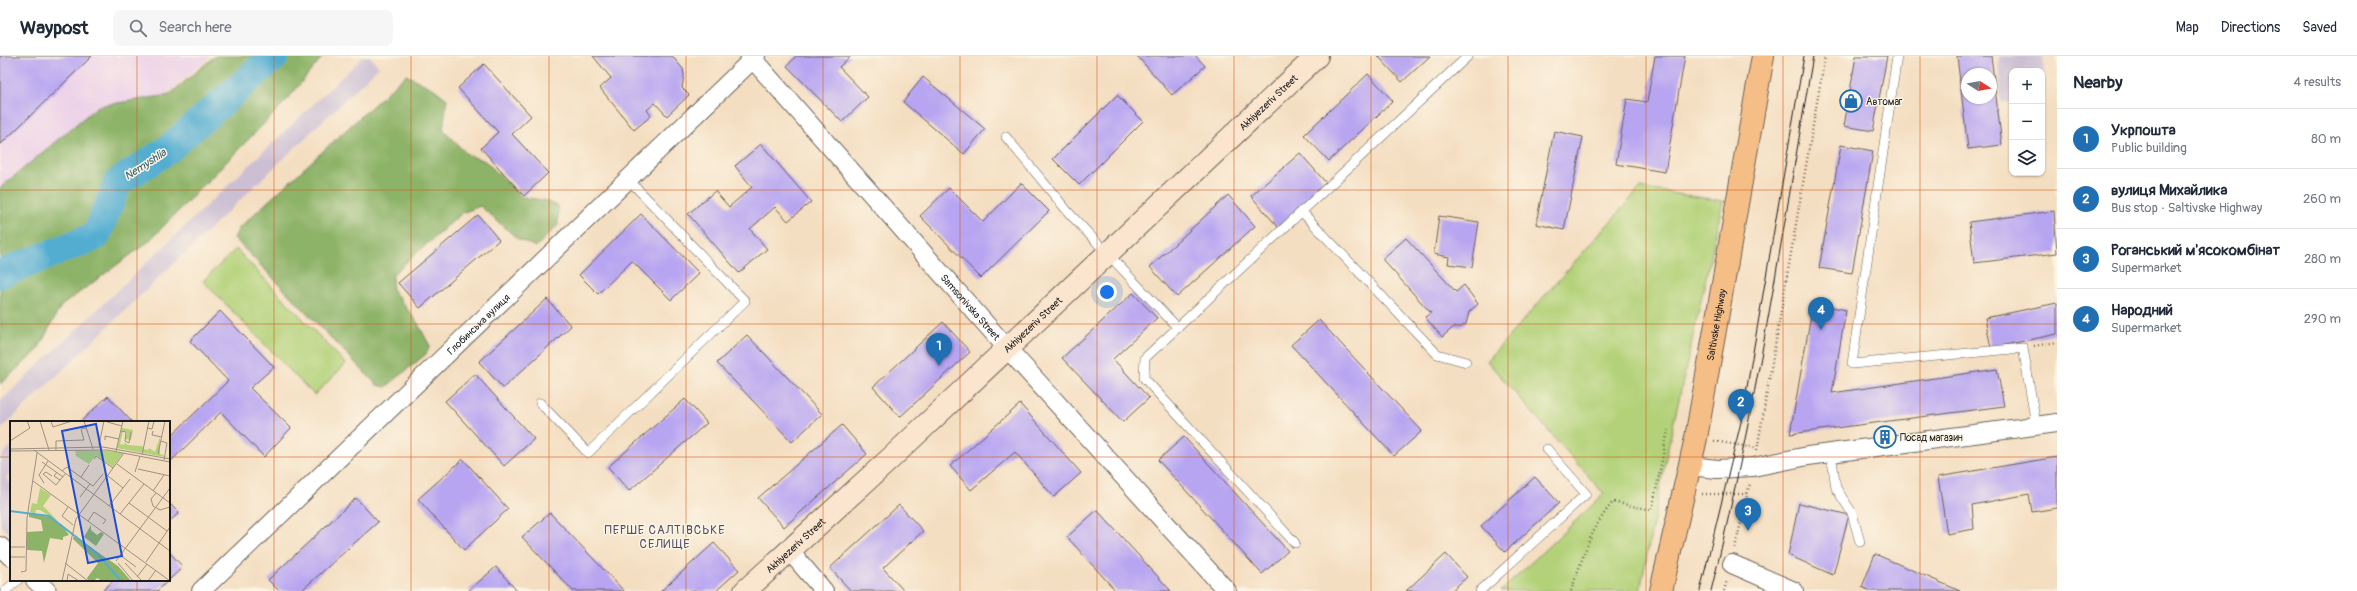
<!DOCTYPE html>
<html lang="en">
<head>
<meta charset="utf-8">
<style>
  body { margin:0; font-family:Pangolin,sans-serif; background:#f6f6f7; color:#1f2937 }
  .controls { position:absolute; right:12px; top:12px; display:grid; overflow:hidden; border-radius:8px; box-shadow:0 1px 3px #0004 }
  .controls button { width:36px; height:36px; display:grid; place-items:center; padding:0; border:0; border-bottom:1px solid #e0e1e3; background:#fff; color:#1f2937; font:20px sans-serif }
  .compass { position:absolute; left:1961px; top:12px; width:36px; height:36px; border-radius:50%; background:#fff; box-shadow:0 1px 3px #0004; rotate:101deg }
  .you { position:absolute; left:1107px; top:236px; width:14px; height:14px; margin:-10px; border:3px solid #fff; border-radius:50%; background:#1a73e8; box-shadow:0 0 0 6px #1a73e833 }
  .badge { display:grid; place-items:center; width:26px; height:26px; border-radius:50%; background:#1f6fb2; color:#fff; font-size:13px; font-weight:700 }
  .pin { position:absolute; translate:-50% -33px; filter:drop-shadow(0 1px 2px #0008) }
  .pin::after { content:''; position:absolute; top:21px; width:14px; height:12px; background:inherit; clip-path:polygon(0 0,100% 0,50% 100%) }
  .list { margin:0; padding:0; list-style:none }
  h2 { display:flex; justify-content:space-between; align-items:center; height:52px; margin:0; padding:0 16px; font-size:17px }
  h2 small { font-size:13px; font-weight:400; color:#747a83 }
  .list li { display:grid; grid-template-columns:26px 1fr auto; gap:12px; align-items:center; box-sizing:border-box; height:60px; padding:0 16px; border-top:1px solid #e0e1e3 }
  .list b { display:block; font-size:15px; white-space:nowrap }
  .list p { margin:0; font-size:13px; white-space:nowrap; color:#747a83 }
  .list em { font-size:13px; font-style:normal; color:#747a83 }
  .icon { flex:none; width:22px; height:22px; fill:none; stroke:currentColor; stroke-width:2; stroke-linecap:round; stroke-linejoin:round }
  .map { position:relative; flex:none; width:2057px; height:535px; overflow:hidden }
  header { display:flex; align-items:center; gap:24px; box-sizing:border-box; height:56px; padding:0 20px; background:#fff; border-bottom:1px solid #e0e1e3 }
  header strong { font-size:19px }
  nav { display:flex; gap:22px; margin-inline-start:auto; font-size:14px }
  .search { width:280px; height:36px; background:#f6f6f7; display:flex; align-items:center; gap:10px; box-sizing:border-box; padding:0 14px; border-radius:8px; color:#747a83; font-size:15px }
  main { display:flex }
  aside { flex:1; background:#fff }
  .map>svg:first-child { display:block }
</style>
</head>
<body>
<header>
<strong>Waypost</strong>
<div class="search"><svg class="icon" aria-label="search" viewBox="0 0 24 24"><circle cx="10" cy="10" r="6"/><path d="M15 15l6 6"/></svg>Search here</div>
<nav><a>Map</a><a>Directions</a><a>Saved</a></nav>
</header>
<main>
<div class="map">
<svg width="2057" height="535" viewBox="0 0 2057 535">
  <rect width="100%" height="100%" fill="#fcf5e5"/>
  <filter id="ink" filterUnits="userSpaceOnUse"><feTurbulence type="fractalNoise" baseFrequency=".025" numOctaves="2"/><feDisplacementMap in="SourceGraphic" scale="8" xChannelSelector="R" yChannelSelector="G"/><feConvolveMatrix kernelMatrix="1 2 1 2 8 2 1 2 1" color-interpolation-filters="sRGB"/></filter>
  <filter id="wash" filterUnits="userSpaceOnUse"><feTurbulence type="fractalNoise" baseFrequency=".012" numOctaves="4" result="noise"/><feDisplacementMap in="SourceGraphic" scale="16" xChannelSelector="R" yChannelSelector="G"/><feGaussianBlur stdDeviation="0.9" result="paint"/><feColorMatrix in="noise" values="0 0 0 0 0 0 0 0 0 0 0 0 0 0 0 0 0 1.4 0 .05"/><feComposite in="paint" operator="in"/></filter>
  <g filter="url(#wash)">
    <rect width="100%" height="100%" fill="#f4dec1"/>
    <path fill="#edd1e9" d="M0 0H211L166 39 0 138Z"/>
    <path fill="#ccbfd4" d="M364 0H370L379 11 0 374V346Z
      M1999 0H2043L2045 41 2042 42V15H2012V46L2001 47Z
      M11 390V417L6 422 11 428V480L0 469V401Z"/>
    <path fill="#b2d178" stroke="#67764a" d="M1640 132 1723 145 1665 406 1640 535H1501L1604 438 1487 305Z
      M236 193 346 308 314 339 203 225Z"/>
    <path fill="#8db368" stroke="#546842" d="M215 0H323L287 44 148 186 61 250 37 295 0 328V132L98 50 169 39Z
      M406 19 434 33 447 43 443 74 468 99 485 105 522 141 543 144 558 150V169L536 191 518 183 480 150 462 157 393 218 392 233 417 266 430 290 426 298 386 331 377 329 234 182 239 172Z"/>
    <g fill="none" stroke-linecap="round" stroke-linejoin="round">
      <path stroke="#53add1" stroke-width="29" d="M0 218 96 180 118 126 166 95 275 0"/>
    </g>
    <g id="blocks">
      <path fill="#b7a5f1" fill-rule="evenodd" d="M0 0H92L0 89Z
        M593 0H672L683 13 684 19 682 32 689 39 667 60 655 47 647 54 651 60 634 74 600 32 611 22Z
        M796 0H851L839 11 868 41 842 66 787 10Z
        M1137 0H1196L1205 10 1172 39Z
        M1378 0H1430L1402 26Z
        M1655 0H1685L1665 116 1616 108 1627 43 1647 46Z
        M1856 0H1887L1873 75 1844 70Z
        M1957 0H1991L2002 89 1968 93ZM1967 18H1991V42H1967Z
        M484 8 531 60 512 78 548 117 524 140 481 92 498 76 458 32Z
        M1368 18 1393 45 1329 105 1304 79Z
        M923 21 985 73 964 98 903 46Z
        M1117 39 1143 65 1079 129 1053 103Z
        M1554 75 1583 81 1564 174 1536 168Z
        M761 88 811 146 788 165 775 151 750 173 767 193 739 217 688 158 715 135 729 151 752 131 735 110Z
        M1841 89 1873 95 1852 217 1819 212Z
        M1300 97 1327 128 1278 171 1251 140Z
        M1021 127 1049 155 981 222 920 160 949 132 983 166Z
        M1228 139 1255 170 1177 241 1150 211Z
        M2054 155 2057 197 1974 207 1969 166Z
        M641 158 699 217 671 244 632 205 598 238 579 219Z
        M478 159 499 184 420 252 398 227Z
        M1439 160 1479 166 1472 211 1448 208 1449 201 1434 198Z
        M1406 182 1456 236 1464 229 1478 248 1469 256 1466 268 1461 271H1454L1442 281 1425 261 1431 257 1382 203Z
        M1133 237 1157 262 1113 303 1149 342 1123 366 1062 302Z
        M547 243 571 270 503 332 479 306Z
        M1813 247 1846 254 1832 337 1997 313 2004 350 1790 378Z
        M2057 247V278L1991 292 1985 262Z
        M220 255 274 311 250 332 291 372 264 401 221 356 169 407V382L228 325 190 285Z
        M1319 264 1422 375 1394 400 1291 289Z
        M943 266 970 296 900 361 873 331Z
        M747 279 822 358 792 386 717 307Z
        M475 318 534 383 504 410 445 345Z
        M108 340 132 366H80Z
        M685 343 707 367 629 435 608 411Z
        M1020 348 1081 417 1054 441 1015 396 971 434 950 410Z
        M842 369 867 398 784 471 758 442Z
        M1891 374 1896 383 1876 388 1874 378Z
        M1184 381 1288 495 1262 518 1158 404Z
        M2057 401V452L2032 456 2029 438 1972 449 1974 473 1947 478 1938 421Z
        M463 403 508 453 464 494 418 443Z
        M1535 421 1559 447 1505 496 1481 470Z
        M356 442 378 466 301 535H279L268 524Z
        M169 447 179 457 169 466Z
        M1799 447 1849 459 1833 519 1788 499Z
        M899 449 923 475 883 512 904 535H851L830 512Z
        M1097 454 1171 535H1116L1067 481Z
        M550 457 624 535H573L522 481Z
        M714 487 739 514 716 535H661Z
        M169 496 183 511 157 535H102L114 524H169Z
        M1446 498 1467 521 1451 535H1406Z
        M1875 498 1960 535H1870L1862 531Z
        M496 511 517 535H468Z"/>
    </g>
  </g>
  <g filter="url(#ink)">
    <use href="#blocks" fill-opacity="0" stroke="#686056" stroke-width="1"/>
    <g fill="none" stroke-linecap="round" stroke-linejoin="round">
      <g stroke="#686056" stroke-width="10">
        <path id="lane" d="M1897 0 1852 308 2023 292 2036 369
          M1006 81 1069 157 1178 272
          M1301 155 1437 298 1466 306
          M540 347 588 397 745 245 629 124
          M1831 397 1836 432 1852 457 1860 486
          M1295 487 1144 322 1145 302 1468 0
          M5 535 18 524
          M1480 535 1586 438 1547 393"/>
      </g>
      <g stroke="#686056" stroke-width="20">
        <g id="street">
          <path id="s1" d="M750 0 1006 291 1227 535"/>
          <path d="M1690 410 1717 413 1753 411 1808 400 2057 367"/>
          <path d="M0 490 11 501"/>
          <path d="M789 494 824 535"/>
          <path d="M1732 508 1794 535"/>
          <path d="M35 524 47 535"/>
          <path id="s2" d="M201 535 756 0"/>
        </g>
      </g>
      <g stroke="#686056" stroke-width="24">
        <g id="secondary">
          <path id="s3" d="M745 535 891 402 1317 0"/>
        </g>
      </g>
      <g stroke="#686056" stroke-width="24">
        <g id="primary">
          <path id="s4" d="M1661 535 1696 382 1763 0"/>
        </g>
      </g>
      <path stroke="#686056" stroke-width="2.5" stroke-dasharray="1 3" stroke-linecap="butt" d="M2034 290 2057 286
        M1714 385 1756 392
        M1757 394 1825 0
        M1702 438H1747
        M1735 492 1750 427
        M1571 535C1582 504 1591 471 1613 446L1652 454 1668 374
        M1724 535 1727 524"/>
      <use href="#lane" stroke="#fff" stroke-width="9"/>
      <use href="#street" stroke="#fff" stroke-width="18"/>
      <use href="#secondary" stroke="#fbe5cf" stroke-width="22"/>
      <use href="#primary" stroke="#f6be87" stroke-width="22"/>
      <path stroke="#1c1c1c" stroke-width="1" d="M1700 535 1741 366 1804 0
        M1711 535C1755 359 1782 179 1813 0"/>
    </g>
  </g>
  <path fill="none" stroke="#d4530e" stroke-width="1" stroke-opacity="0.55" d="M137 0V366M274 0V535M411 0V535M549 0V535M686 0V535M823 0V535M960 0V535M1097 0V535M1234 0V535M1371 0V535M1508 0V535M1646 0V535M1783 0V535M1920 0V535M0 134H2057M0 268H2057M0 401H11M169 401H2057M137 524V535"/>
  <defs>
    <g id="shop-ring" transform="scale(1.15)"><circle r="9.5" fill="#fcf5e5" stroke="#1f6fb2" stroke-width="1.5"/><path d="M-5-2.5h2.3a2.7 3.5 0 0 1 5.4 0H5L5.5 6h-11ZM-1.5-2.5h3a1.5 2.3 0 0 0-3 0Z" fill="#1f6fb2"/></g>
    <g id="building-ring" transform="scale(1.15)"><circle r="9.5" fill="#fcf5e5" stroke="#1f6fb2" stroke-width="1.5"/><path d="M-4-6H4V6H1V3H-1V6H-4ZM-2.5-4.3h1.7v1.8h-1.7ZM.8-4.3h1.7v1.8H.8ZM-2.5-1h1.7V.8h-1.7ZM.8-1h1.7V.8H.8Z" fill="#1f6fb2"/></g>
  </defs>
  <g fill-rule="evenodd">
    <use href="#shop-ring" x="1851" y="45"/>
    <use href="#building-ring" x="1885" y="381"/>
  </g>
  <g text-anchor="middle" stroke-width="3" stroke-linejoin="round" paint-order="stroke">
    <g font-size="10" fill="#1c1c1c" stroke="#fcf5e5" text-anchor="start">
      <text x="1866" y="49">Автомаг</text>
      <text x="1900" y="385">Посад магазин</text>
    </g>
    <g font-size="10" fill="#1c1c1c" stroke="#fcf5e5">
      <text dy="4" stroke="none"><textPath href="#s3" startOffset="716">Akhiyezeriv Street</textPath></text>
      <text dy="4" stroke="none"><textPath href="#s1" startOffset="334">Samsonivska Street</textPath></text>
      <text dy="4" stroke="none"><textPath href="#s2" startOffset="385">Глобинська вулиця</textPath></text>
      <text dy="4" stroke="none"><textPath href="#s3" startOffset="392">Akhiyezeriv Street</textPath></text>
      <text dy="4" stroke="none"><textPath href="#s4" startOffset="272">Saltivske Highway</textPath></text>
      <text dy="4" stroke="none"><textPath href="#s3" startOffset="68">Akhiyezeriv Street</textPath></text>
    </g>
    <g font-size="11" font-style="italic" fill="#355d6d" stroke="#fcf5e5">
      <text transform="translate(145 108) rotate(-33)" y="4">Nemyshlia</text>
    </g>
    <g font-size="12" letter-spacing="1" fill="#524c67" stroke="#fcf5e5">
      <text x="665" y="478">ПЕРШЕ САЛТІВСЬКЕ<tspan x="665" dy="14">СЕЛИЩЕ</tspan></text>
    </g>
  </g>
  <g transform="translate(10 365)">
    <rect width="160" height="160" fill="#f4dec1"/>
    <path d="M112 7 123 9 121 19 115 18 117 11 113 10 110 23 114 24 115 21 117 24 132 25 134 28 138 29 139 27 145 31 150 16V33L160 37 107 27ZM65 29 97 30 113 32 103 46 86 34 79 43 66 35ZM30 67 41 74 33 85 49 101 30 89H26L25 93 20 91 22 82 27 83Z" fill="#b2d178"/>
    <path d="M19 92 39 96 52 104 59 114 53 116V119L40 117 34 142 32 130 17 129V111L33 110 31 99 19 96ZM81 104V109L87 114 91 111 94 113 86 125 74 116ZM64 115 108 145 121 160H92L87 157 84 160H78L77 157 88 142 63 118Z" fill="#8db368"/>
    <path fill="none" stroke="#53add1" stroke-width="2" d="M0 90 39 95 88 133 111 160"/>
    <path fill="none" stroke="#9e907f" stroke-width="1" d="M30 0 39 29M41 0 43 6 62 0M74 0 83 28M97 1 112 5M137 7 142 8 144 0M111 10 116 11 115 20 119 22 121 11M143 10 142 14 152 16M95 19V15L109 18M0 20 20 7 17 0M151 20 157 22 154 39M89 24 94 0M0 28 93 26 160 38M24 29 160 130M46 29V20L74 19 71 8 76 7M0 30 97 29 160 41M106 30 113 0M148 33 155 0M132 34 139 0M84 38 86 35 103 47M32 41 53 56M107 43 160 82M128 48 160 55M52 50 57 46 83 65 93 53M47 51 44 55 50 59M125 51 130 35M42 55 36 51 33 53 46 64 55 53M98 55 113 67M71 56 79 44M23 60 160 160M34 62 29 54 38 40M143 70 154 54M146 72 141 78 143 85 150 89 160 86M70 76 80 63M119 82 157 110M99 85 120 58M58 86 52 95 63 104M110 93 134 63M78 100 84 91 96 99 93 103M0 126H15M110 134 126 146M0 136H15M106 140 160 67M136 141 160 106M55 142 78 160M108 142 123 160M115 142 132 160M11 151 16 150 17 97 27 32M127 156 137 143M52 160 66 98 114 32M57 160 58 153 69 160M138 160 146 149"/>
    <path fill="#1d4ed8" fill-opacity="0.15" stroke="#1d4ed8" stroke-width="2" d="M86 3 112 135 78 142 52 10Z"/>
    <rect width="160" height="160" fill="none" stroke="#1c1c1c" stroke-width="2"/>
  </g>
</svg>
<div class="controls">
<button>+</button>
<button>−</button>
<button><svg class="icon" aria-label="layers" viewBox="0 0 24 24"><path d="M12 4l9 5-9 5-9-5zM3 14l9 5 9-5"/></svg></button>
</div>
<svg class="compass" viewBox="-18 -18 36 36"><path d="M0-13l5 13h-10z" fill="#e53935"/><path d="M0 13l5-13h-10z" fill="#747a83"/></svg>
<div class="you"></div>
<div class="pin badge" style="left:939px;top:310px">1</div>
<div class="pin badge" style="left:1741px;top:366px">2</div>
<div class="pin badge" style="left:1748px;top:475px">3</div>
<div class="pin badge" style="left:1821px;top:274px">4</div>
</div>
<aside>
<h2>Nearby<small>4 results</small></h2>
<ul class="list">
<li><span class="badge">1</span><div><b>Укрпошта</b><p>Public building</p></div><em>80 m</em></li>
<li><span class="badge">2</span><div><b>вулиця Михайлика</b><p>Bus stop · Saltivske Highway</p></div><em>260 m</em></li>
<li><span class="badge">3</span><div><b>Роганський м'ясокомбінат</b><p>Supermarket</p></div><em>280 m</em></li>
<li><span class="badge">4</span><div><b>Народний</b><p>Supermarket</p></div><em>290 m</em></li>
</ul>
</aside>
</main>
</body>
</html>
